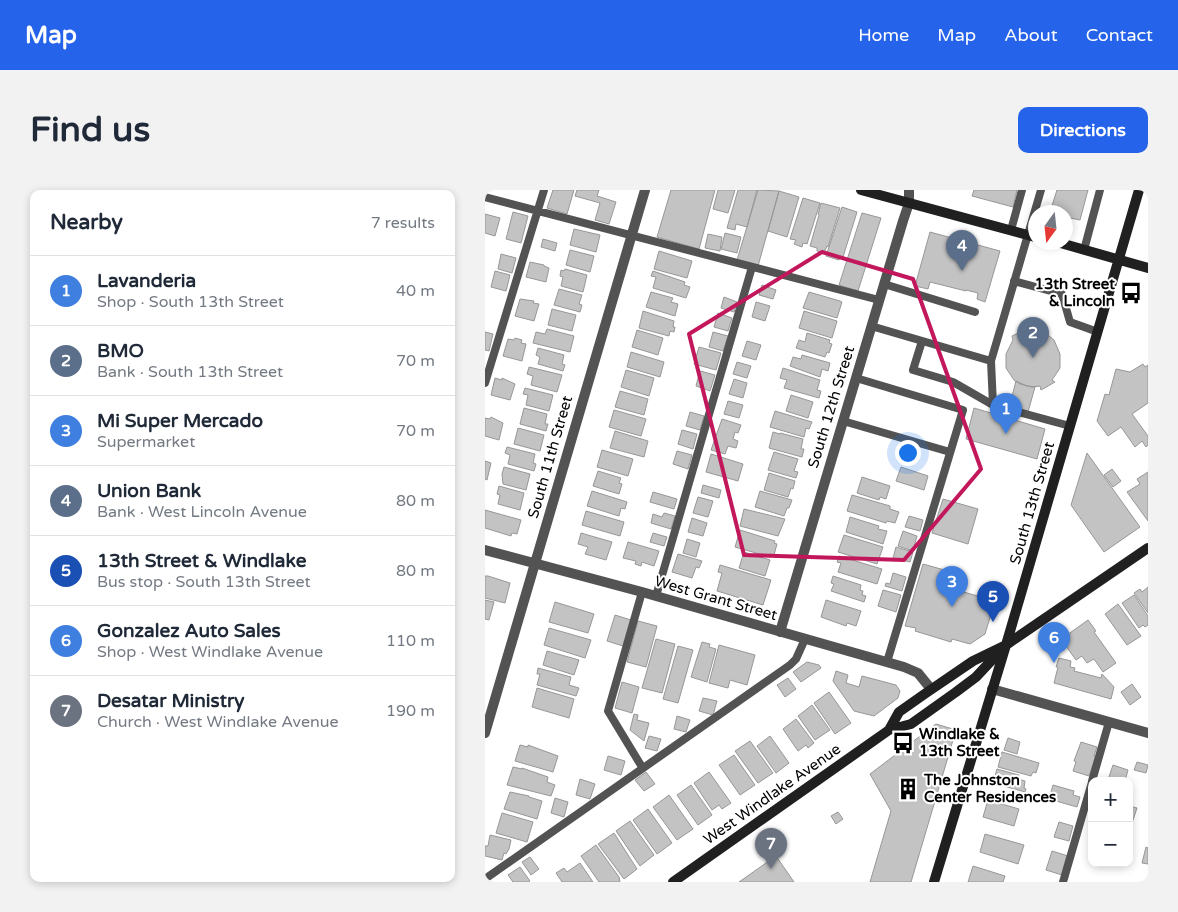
<!DOCTYPE html>
<html lang="en">
<head>
<meta charset="utf-8">
<style>
  body { margin:0; font-family:"Varela Round",sans-serif; background:#f2f2f3; color:#1f2937 }
  .controls { position:absolute; right:15px; bottom:15px; display:grid; overflow:hidden; border-radius:10px; box-shadow:0 2px 8px #0003 }
  .controls button { width:45px; height:45px; display:grid; place-items:center; padding:0; border:0; border-bottom:1px solid #e0e1e3; background:#fff; color:#1f2937; font:25px sans-serif }
  .compass { position:absolute; left:543px; top:15px; width:45px; height:45px; border-radius:50%; background:#fff; box-shadow:0 2px 8px #0003; rotate:195deg }
  .you { position:absolute; left:422px; top:262px; width:18px; height:18px; margin:-12px; border:4px solid #fff; border-radius:50%; background:#1a73e8; box-shadow:0 0 0 8px #1a73e833 }
  .badge { display:grid; place-items:center; width:32px; height:32px; border-radius:50%; background:#2563eb; color:#fff; font-size:16px; font-weight:700 }
  .pin { position:absolute; translate:-50% -41px; filter:drop-shadow(0 1px 2px #0008) }
  .pin::after { content:''; position:absolute; top:26px; width:18px; height:15px; background:inherit; clip-path:polygon(0 0,100% 0,50% 100%) }
  .list { margin:0; padding:0; list-style:none }
  h2 { display:flex; justify-content:space-between; align-items:center; height:65px; margin:0; padding:0 20px; font-size:21px }
  h2 small { font-size:16px; font-weight:400; color:#747a83 }
  .list li { display:grid; grid-template-columns:32px 1fr auto; gap:15px; align-items:center; box-sizing:border-box; height:70px; padding:0 20px; border-top:1px solid #e0e1e3 }
  .list b { display:block; font-size:19px; white-space:nowrap }
  .list p { margin:0; font-size:16px; white-space:nowrap; color:#747a83 }
  .list em { font-size:16px; font-style:normal; color:#747a83 }
  .map { position:relative; flex:none; width:663px; height:692px; overflow:hidden; border-radius:10px }
  header { display:flex; align-items:center; gap:30px; box-sizing:border-box; height:70px; padding:0 25px; background:#2563eb; color:#fff }
  header strong { font-size:24px }
  nav { display:flex; gap:28px; margin-inline-start:auto; font-size:18px }
  .intro { display:flex; align-items:center; justify-content:space-between; box-sizing:border-box; height:120px; padding:0 30px }
  h1 { margin:0; font-size:35px }
  .button { padding:12px 22px; border-radius:10px; background:#2563eb; color:#fff; font-size:18px; font-weight:700 }
  main { display:flex; gap:30px; padding:0 30px }
  aside { flex:1; background:#fff; border-radius:10px; box-shadow:0 2px 8px #0003 }
  .map>svg:first-child { display:block }
</style>
</head>
<body>
<header>
<strong>Map</strong>
<nav><a>Home</a><a>Map</a><a>About</a><a>Contact</a></nav>
</header>
<div class="intro"><h1>Find us</h1><a class="button">Directions</a></div>
<main>
<aside>
<h2>Nearby<small>7 results</small></h2>
<ul class="list">
<li><span class="badge" style="background:#3f7fe0">1</span><div><b>Lavanderia</b><p>Shop · South 13th Street</p></div><em>40 m</em></li>
<li><span class="badge" style="background:#5c6f8a">2</span><div><b>BMO</b><p>Bank · South 13th Street</p></div><em>70 m</em></li>
<li><span class="badge" style="background:#3f7fe0">3</span><div><b>Mi Super Mercado</b><p>Supermarket</p></div><em>70 m</em></li>
<li><span class="badge" style="background:#5c6f8a">4</span><div><b>Union Bank</b><p>Bank · West Lincoln Avenue</p></div><em>80 m</em></li>
<li><span class="badge" style="background:#1a4fb4">5</span><div><b>13th Street &amp; Windlake</b><p>Bus stop · South 13th Street</p></div><em>80 m</em></li>
<li><span class="badge" style="background:#3f7fe0">6</span><div><b>Gonzalez Auto Sales</b><p>Shop · West Windlake Avenue</p></div><em>110 m</em></li>
<li><span class="badge" style="background:#6b7280">7</span><div><b>Desatar Ministry</b><p>Church · West Windlake Avenue</p></div><em>190 m</em></li>
</ul>
</aside>
<div class="map">
<svg width="663" height="692" viewBox="0 0 663 692">
  <rect width="100%" height="100%" fill="#fff"/>
  <path fill="#c3c3c3" stroke="#979797" d="M68 0H89L82 24 62 18Z
    M92 0H114L112 6 131 12 124 34 110 30 115 13 90 6Z
    M186 0H230L214 59 172 47Z
    M233 0H250L243 23 228 19Z
    M253 0H272L262 37 251 34 250 40 242 38Z
    M273 0 294 1 273 76 252 70Z
    M489 0H532L528 17 487 6Z
    M572 0H603L595 30 580 27V22H565Z
    M294 1 314 7 302 47 283 41Z
    M318 8 335 13 322 54 318 53 317 57 309 54 311 50 305 49Z
    M336 13 355 18 343 57 342 56 339 63 332 61V58L325 56 334 25 333 24Z
    M357 17 372 22 358 67 355 66 354 70 341 66Z
    M28 22 43 26 36 53 21 49Z
    M377 23 396 28 373 101 354 95Z
    M0 24 15 28 10 46 0 43Z
    M89 39 115 45 111 62 85 55Z
    M445 42 515 61 500 112 492 109 493 103 481 100V101L445 92 443 99 430 96Z
    M240 43 256 47 252 63 236 59Z
    M223 44 237 47 235 61 220 58Z
    M58 49 72 53 70 61 56 57Z
    M85 60 109 66 105 82 81 75Z
    M174 61 207 71 202 88 169 79Z
    M16 64 31 68 27 83 13 79Z
    M45 72 59 75V76L64 78 61 92 41 87Z
    M80 79 102 85 98 102 76 96 78 87 75 86 76 80 79 81Z
    M10 81 25 85 21 101 6 97Z
    M168 81 200 92 199 95 205 97 201 108 168 98 171 87 166 86Z
    M277 95 291 100 288 109 274 105Z
    M74 99 97 105 94 114 97 115 95 122 69 115Z
    M166 102 188 108 186 112 193 114 190 126 161 117Z
    M324 102 355 111 357 112 352 128 318 118Z
    M239 107 252 112 249 122 236 118Z
    M35 109 49 111 48 113 54 114 49 131 30 126Z
    M271 112 285 116 280 131 267 127Z
    M67 119 91 125 87 141 63 135Z
    M158 121 189 131 188 137H190L189 142 185 141 184 146 154 138Z
    M319 121 352 131 347 148 314 138Z
    M233 123 247 128 243 141 229 137Z
    M62 139 89 146 85 162 48 153 51 142 60 144Z
    M541 139V143L554 142 563 145 569 150 575 164V178L567 190 570 192 556 200 555 196 547 197 535 194 529 190 521 178V164L528 150 527 146Z
    M152 140 178 148 173 165 147 157Z
    M0 142 8 144 4 161 0 160Z
    M228 142 243 146 238 161 224 157Z
    M322 143 345 150 344 153 347 154 344 163 342 162 340 167 311 158 314 150 320 152Z
    M30 148 37 150 36 153 41 154 37 171 18 166 23 149 29 150Z
    M262 151 276 155 271 170 257 166Z
    M214 157 236 163 231 180 209 174Z
    M53 158 79 165 77 174 80 175 78 181 53 174 55 167 51 165Z
    M146 162 179 172 175 187 142 177Z
    M317 165 345 173 343 181 337 179 335 187 305 176 308 167 316 169Z
    M252 172 266 176 262 188 248 184Z
    M658 174 660 177 663 175V213L647 224 663 246V255L661 257 657 251 650 257 636 237 623 246 612 231 620 204 624 205 631 179 645 182Z
    M44 177 77 185 72 202 46 195 48 186 42 184Z
    M298 178 335 190 332 200 336 201 334 208 299 198 302 190 295 188Z
    M141 180 169 188 164 206 136 197Z
    M215 181 230 185 225 201 211 196Z
    M10 188 17 190V188L30 194 25 210 6 205Z
    M249 189 262 193 258 208 244 204Z
    M531 191 542 196 550 197 543 222 524 218Z
    M40 198 68 205 64 221 41 215 43 205 38 204Z
    M135 201 163 209 159 225 130 217Z
    M306 205 328 212 323 228 301 221Z
    M243 211 258 215 254 228 239 224Z
    M39 218 62 224 60 234H63L61 241 35 234Z
    M489 218 560 239 552 269 481 249Z
    M129 220 161 229 156 246 124 237Z
    M290 221 327 232 324 239 321 238 319 247 285 237Z
    M205 222 219 226 215 240 201 236Z
    M6 227 18 233 14 250 0 246V228L5 229Z
    M237 229 256 235 253 243 250 242 248 249 253 251 251 258 243 256 240 264 226 260Z
    M33 238 59 245 55 261 29 254Z
    M197 240 212 244 208 259 193 254Z
    M130 241 163 251 159 267 125 258Z
    M288 242 295 244V243L318 249 316 259H319L317 267 284 258Z
    M22 257 50 264 48 273 51 274 49 281 23 274 25 265 20 263Z
    M117 260 148 269 143 286 112 277Z
    M192 261 207 265 203 279 188 274Z
    M289 262 313 269 309 281 313 282 311 288 283 280Z
    M602 263 655 337 619 362 586 315Z
    M226 264 258 274 253 291 221 282Z
    M0 271 6 273 2 290 0 289Z
    M19 277 45 284 41 300 18 294 17 284Z
    M416 277 443 286 439 300 411 291Z
    M627 279 636 291 628 297 619 285Z
    M113 281 136 288 134 293 137 294 134 304 108 296Z
    M663 282V331L642 302 655 294 652 289Z
    M284 283 310 291 308 299 306 298 303 307 279 300Z
    M377 287 405 296 401 309 395 307 394 310 372 303Z
    M218 295 236 300 234 308 216 303Z
    M14 296 39 303 35 320 13 314 15 305 12 304Z
    M107 301 139 311 142 312 140 319 136 318 134 326 102 316Z
    M275 301 307 310 304 318H302L299 326 270 317Z
    M168 302 192 309 189 319 165 312Z
    M367 305 405 316V319L414 322 410 333 402 331 401 333 362 321Z
    M213 307 228 311 223 327 208 323Z
    M458 309 493 319 483 354 447 343Z
    M259 319 300 329 293 346 255 336Z
    M0 320 36 330 32 344 27 343 26 346 0 338Z
    M101 321 139 332 135 346 97 335Z
    M179 323 190 326 186 339 166 333 168 324 177 327Z
    M424 326 438 330 435 341 420 337Z
    M365 327 394 336 393 339 402 341 398 354 361 342Z
    M207 328 222 333 218 346 203 342Z
    M255 340 290 351 289 353 292 354 289 365 285 364V367L250 357Z
    M418 341 432 346 428 361 413 356Z
    M96 343 127 352 121 370 100 364 103 357 93 354Z
    M168 343 182 347 179 356 165 352Z
    M359 345 398 357 392 374 353 362Z
    M202 349 215 353 211 367 198 363Z
    M143 352 174 361 169 376 157 372 156 376 150 374 151 371 138 368Z
    M411 357 428 362 425 372 408 368Z
    M259 362 285 370 280 386 254 378Z
    M193 364 217 371 214 378 211 377 207 388 187 382Z
    M354 366 397 379 392 394 353 382 356 373 352 372Z
    M438 374 463 381 458 396 510 411 500 444 485 454 467 449 466 452 430 441 431 438 420 436Z
    M235 375 286 390 278 415 232 401 237 383 233 382Z
    M408 383 421 387 417 401 400 396 401 393 405 394Z
    M0 386H3L25 393 20 413 0 408Z
    M348 386 376 395 375 400 378 401 377 405 381 406 379 412 346 401 349 394 346 393Z
    M663 397V423L649 403 655 399 657 402Z
    M398 400 416 405 411 422 393 416Z
    M649 405 663 426V435L660 437 658 435 654 438 637 413Z
    M0 410 9 412 4 430 0 429Z
    M341 410 376 421 371 436 362 433 361 436 336 427Z
    M70 412 109 424 103 443 64 432Z
    M633 414 656 446 642 455 620 424Z
    M130 425 146 430 138 456 122 451Z
    M603 430 611 441 609 442 631 473 618 482 609 469 602 473 597 466 591 470 578 452 584 447 582 445Z
    M153 431 172 436 161 477 142 472Z
    M64 438 106 450 100 468 59 455Z
    M171 449 190 454 177 503 157 498Z
    M217 452 225 454 224 457 231 459 222 492 206 487Z
    M234 455 270 465 262 495 245 490 243 498 224 493Z
    M193 456 208 460 193 513 178 509Z
    M62 461 94 470 89 485 58 475Z
    M574 468 586 471 585 477 590 478 589 481 616 488 617 484 629 497 626 509 569 493 573 477H571Z
    M322 472 334 475 336 478 316 492 308 482Z
    M53 478 86 487 84 495 94 498 91 506 52 495 55 484H52Z
    M351 481 363 485 361 493 374 497 377 486 411 495 415 501 413 508 389 526 369 521 348 491Z
    M303 488 311 499 300 507 292 495Z
    M137 492 154 497 147 523 130 518Z
    M647 494 656 507 645 515 636 502Z
    M52 498 89 509 84 528 47 517Z
    M344 502 366 533 350 544 329 513Z
    M218 508 232 511 228 525 214 521Z
    M327 515 345 540 330 550 313 526Z
    M149 524 153 525 152 530 164 533 159 551 145 540Z
    M192 526 205 530 201 542 189 539Z
    M311 529 329 553 323 558 321 555 313 561 298 539Z
    M451 534 471 540 426 692H385L406 621 385 584Z
    M164 546 176 549 172 561 160 558Z
    M285 546 304 573 291 583 272 556Z
    M523 548 535 552 532 564 519 560Z
    M265 551 288 583 273 593 250 561Z
    M596 552 612 557 609 566H611L604 586 588 581 591 572 589 571Z
    M35 555 43 557V555L73 566 68 582 30 571Z
    M517 562 554 573 551 583 548 582 546 586 513 577Z
    M249 565 270 595 255 605 234 575Z
    M123 566 140 571 136 585 119 580Z
    M652 572 663 575 661 583 649 580Z
    M628 575 643 580 640 591 623 590Z
    M28 577 37 579V578L63 587 62 592 70 595 66 606 22 595Z
    M512 579 534 585 533 589 540 591 539 598 541 599 540 602 508 593Z
    M161 582 170 594 159 601 150 590Z
    M224 582 246 613 237 619 234 615 227 620 209 593Z
    M95 589 110 594 105 609 91 605Z
    M206 595 227 625 213 635 192 605Z
    M568 595 589 601 588 605 595 607 592 617 564 609Z
    M25 602 44 606V607L57 611 52 629 19 619Z
    M184 605 208 639 192 650 168 617Z
    M70 608 83 612 79 627 66 623Z
    M503 610 534 619 529 636 498 627Z
    M644 616 652 618 647 633 644 632Z
    M163 619 187 653 172 664 148 630Z
    M353 622 358 629 351 634 346 626Z
    M17 623 48 632 42 652 11 643Z
    M145 631 169 665 155 676 131 641Z
    M574 632 588 636 584 651 569 647Z
    M129 643 152 679 139 689 113 654Z
    M500 644 539 655 533 674 495 662Z
    M5 645 26 650 24 659 21 664 19 663 17 670 0 666V656H3Z
    M111 655 134 687 135 692H114L96 666Z
    M661 657 663 658V674L657 673Z
    M567 661 583 666 577 685 561 680Z
    M291 666 309 692H254Z
    M45 667 54 679 46 685 37 672Z
    M95 673 108 692H77L71 683 79 678 82 682Z
    M488 676 520 686 518 692H483Z
    M35 677 45 691 43 692H28L23 685Z"/>
  <g fill="none" stroke-linecap="round" stroke-linejoin="round">
    <path stroke="#535353" stroke-width="8" d="M0 7 394 110
      M526 40 537 0
      M599 60 615 0
      M529 91 577 104 585 132 613 142
      M399 94 490 122
      M386 136 506 171 556 0
      M437 151 428 180 468 192 508 215 585 236
      M506 171 508 215
      M371 188 478 220 402 472
      M0 193 59 0
      M358 231 465 262
      M157 402 123 521 157 577
      M171 406 267 77
      M607 591 624 532
      M0 689 305 475 311 469 320 449
      M578 692 607 592"/>
    <path stroke="#535353" stroke-width="10" d="M0 360 157 402 419 477 433 483 446 499
      M295 442 418 31 424 13V0
      M507 499 663 543
      M0 543 160 0"/>
    <path stroke="#202020" stroke-width="10" d="M376 0 550 47
      M572 52 663 78
      M404 540 414 522 441 503 488 471 521 455 663 358
      M188 692 404 540 426 534 471 502 491 487 519 457
      M449 692 521 455 654 0"/>
  </g>
  <path fill="none" stroke="#c2185b" stroke-width="4" stroke-linejoin="round" d="M337 62 428 89 496 279 419 370 259 365 204 144Z"/>
  <defs>
    <g id="bus-bare" transform="scale(1.725)"><path d="M-5-6H5V4H4V6H2V4H-2V6H-4V4H-5ZM-3.5-4V0h7V-4ZM-3.5 1.2v1.5H-2V1.2ZM2 1.2v1.5H3.5V1.2Z" fill="#000" stroke="#fff" stroke-width="2.5" paint-order="stroke"/></g>
    <g id="building-bare" transform="scale(1.725)"><path d="M-4-6H4V6H1V3H-1V6H-4ZM-2.5-4.3h1.7v1.8h-1.7ZM.8-4.3h1.7v1.8H.8ZM-2.5-1h1.7V.8h-1.7ZM.8-1h1.7V.8H.8Z" fill="#000" stroke="#fff" stroke-width="2.5" paint-order="stroke"/></g>
  </defs>
  <g fill-rule="evenodd">
    <use href="#bus-bare" x="646" y="103"/>
    <use href="#bus-bare" x="418" y="553"/>
    <use href="#building-bare" x="423" y="599"/>
  </g>
  <g text-anchor="middle" stroke-width="4" stroke-linejoin="round" paint-order="stroke">
    <g font-size="15" font-weight="bold" fill="#000" stroke="#fff" text-anchor="start">
      <text x="630" y="99" text-anchor="end">13th Street<tspan x="630" dy="17">&amp; Lincoln</tspan></text>
      <text x="434" y="549">Windlake &amp;<tspan x="434" dy="17">13th Street</tspan></text>
      <text x="439" y="595">The Johnston<tspan x="439" dy="17">Center Residences</tspan></text>
    </g>
    <g font-size="15" fill="#000" stroke="#fff">
      <text transform="translate(346 217) rotate(-73)" y="5">South 12th Street</text>
      <text transform="translate(65 267) rotate(-74)" y="5">South 11th Street</text>
      <text transform="translate(547 313) rotate(-74)" y="5">South 13th Street</text>
      <text transform="translate(231 408) rotate(16)" y="5">West Grant Street</text>
      <text transform="translate(287 604) rotate(-35)" y="5">West Windlake Avenue</text>
    </g>
  </g>
</svg>
<div class="controls">
<button>+</button>
<button>−</button>
</div>
<svg class="compass" viewBox="-18 -18 36 36"><path d="M0-13l5 13h-10z" fill="#e53935"/><path d="M0 13l5-13h-10z" fill="#747a83"/></svg>
<div class="you"></div>
<div class="pin badge" style="left:521px;top:244px;background:#3f7fe0">1</div>
<div class="pin badge" style="left:548px;top:168px;background:#5c6f8a">2</div>
<div class="pin badge" style="left:467px;top:417px;background:#3f7fe0">3</div>
<div class="pin badge" style="left:477px;top:81px;background:#5c6f8a">4</div>
<div class="pin badge" style="left:508px;top:432px;background:#1a4fb4">5</div>
<div class="pin badge" style="left:569px;top:473px;background:#3f7fe0">6</div>
<div class="pin badge" style="left:286px;top:679px;background:#6b7280">7</div>
</div>
</main>
</body>
</html>
